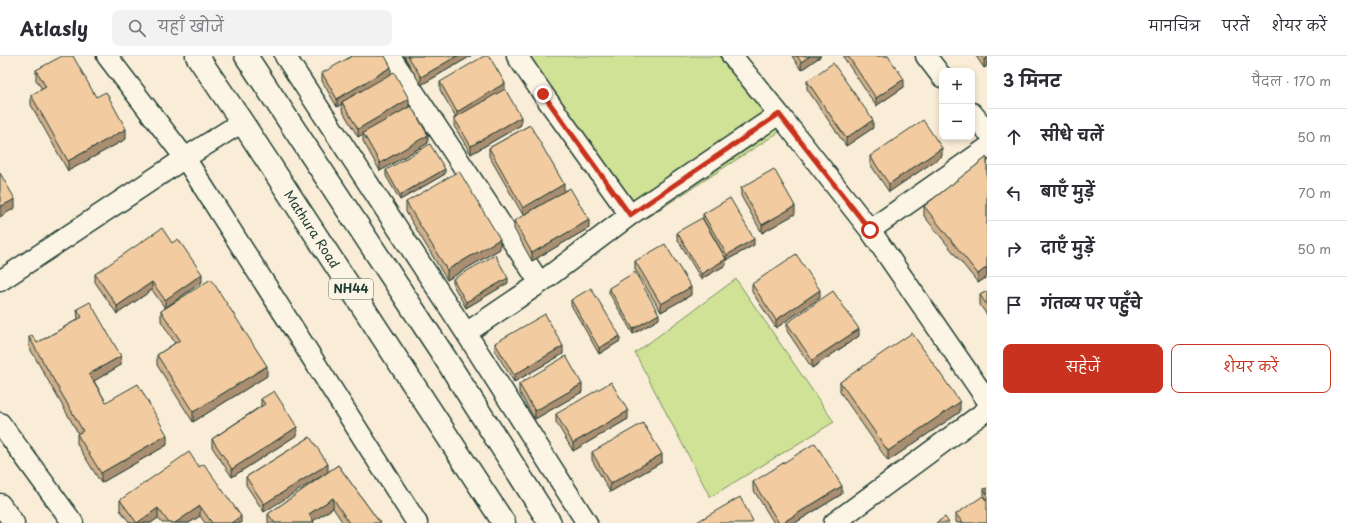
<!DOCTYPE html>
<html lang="hi">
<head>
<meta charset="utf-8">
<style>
  body { margin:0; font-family:"Playpen Sans","Playpen Sans Deva",sans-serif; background:#f2f2f3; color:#2b2b33 }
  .controls { position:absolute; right:12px; top:12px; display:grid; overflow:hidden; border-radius:8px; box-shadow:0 2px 6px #0003 }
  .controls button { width:36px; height:36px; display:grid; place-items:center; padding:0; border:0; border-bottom:1px solid #e1e1e2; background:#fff; color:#2b2b33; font:20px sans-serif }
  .stop { position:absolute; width:12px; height:12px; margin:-9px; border:3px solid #c8321e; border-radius:50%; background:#fff }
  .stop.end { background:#c8321e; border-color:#fff; box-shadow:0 1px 4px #0008 }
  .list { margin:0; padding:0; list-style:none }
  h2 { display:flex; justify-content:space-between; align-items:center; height:52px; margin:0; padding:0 16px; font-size:17px }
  h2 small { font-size:13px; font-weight:400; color:#7c7c81 }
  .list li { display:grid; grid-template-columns:26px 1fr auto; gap:12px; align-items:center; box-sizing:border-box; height:56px; padding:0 16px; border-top:1px solid #e1e1e2 }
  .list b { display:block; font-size:15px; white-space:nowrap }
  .list em { font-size:13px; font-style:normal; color:#7c7c81 }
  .actions { display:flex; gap:8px; padding:12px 16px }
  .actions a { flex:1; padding:9px 0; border:1px solid #c8321e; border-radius:8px; text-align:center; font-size:14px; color:#c8321e }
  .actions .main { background:#c8321e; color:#fff }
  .icon { flex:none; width:22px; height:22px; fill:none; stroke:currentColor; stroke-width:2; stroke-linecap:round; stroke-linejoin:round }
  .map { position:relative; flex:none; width:987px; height:467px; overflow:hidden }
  header { display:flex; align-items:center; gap:24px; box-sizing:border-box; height:56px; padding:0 20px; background:#fff; border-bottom:1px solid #e1e1e2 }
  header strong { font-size:19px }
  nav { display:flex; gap:22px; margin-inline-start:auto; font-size:14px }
  .search { width:280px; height:36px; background:#f2f2f3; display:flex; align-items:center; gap:10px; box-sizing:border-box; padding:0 14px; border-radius:8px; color:#7c7c81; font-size:15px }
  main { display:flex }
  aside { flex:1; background:#fff }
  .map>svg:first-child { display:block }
</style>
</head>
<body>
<header>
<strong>Atlasly</strong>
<div class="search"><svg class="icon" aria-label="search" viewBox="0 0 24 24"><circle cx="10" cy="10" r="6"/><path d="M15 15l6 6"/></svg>यहाँ खोजें</div>
<nav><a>मानचित्र</a><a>परतें</a><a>शेयर करें</a></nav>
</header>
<main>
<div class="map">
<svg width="987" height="467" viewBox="0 0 987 467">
  <rect width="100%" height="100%" fill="#faedd7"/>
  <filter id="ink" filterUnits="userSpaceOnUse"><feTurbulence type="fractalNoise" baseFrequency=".025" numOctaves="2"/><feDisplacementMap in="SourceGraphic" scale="8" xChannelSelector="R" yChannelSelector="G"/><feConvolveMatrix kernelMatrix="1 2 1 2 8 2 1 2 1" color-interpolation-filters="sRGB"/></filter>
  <g filter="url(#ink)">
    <path fill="#d0e296" stroke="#789065" d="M528 0H742L793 67 643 164Z
      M736 223 834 366 710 441 635 297Z"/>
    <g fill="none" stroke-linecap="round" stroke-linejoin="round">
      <g stroke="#1f3d34" stroke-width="23">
        <path id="street" d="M107 0 185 102 417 467
          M285 0 466 277 587 467
          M390 0 540 227
          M517 0 543 38 630 159
          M732 0 779 58
          M926 0 942 21
          M972 57 987 75
          M870 174 987 92
          M0 225 185 102 242 66
          M466 277 540 227 630 159 779 58 870 174 987 344
          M0 367 73 467
          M0 448 14 467
          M834 467 987 354"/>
      </g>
      <g stroke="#1f3d34" stroke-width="25">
        <path id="highway" d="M197 0 242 66 504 467
          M246 0 440 294 550 467"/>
      </g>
      <use href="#street" stroke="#fcf5e5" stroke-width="20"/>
      <use href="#highway" stroke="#fcf5e5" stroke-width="22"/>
    </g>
    <path fill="#d0af8a" stroke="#1f3d34" d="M404 0H471L421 29Z
      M792 0H821L801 14Z
      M844 0H888L904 31 876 50 844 2Z
      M976 0H987V10L984 12Z
      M36 14 96 41 126 83 68 115 31 49V39L42 33 36 24Z
      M322 17H391L409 51 428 87 380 115 363 85V78L358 81 342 54V48L337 51 322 25Z
      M807 25 873 72 846 90 807 33Z
      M440 26 505 33 521 69 471 98 454 70V62L456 61 440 34Z
      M530 69 523 159 489 100V92Z
      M870 100H942L889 136 870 108Z
      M987 101V221L978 227 924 160V150Z
      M386 114 445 118 400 144 386 120Z
      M741 132 795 158 762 177 741 140Z
      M406 146 500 193 447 224 406 156Z
      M703 158 754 189 727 204 703 163Z
      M514 165 589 172 532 205 514 173Z
      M677 176 726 209 701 223 677 182Z
      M172 187 202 226 165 252 152 234 117 258 95 226V218Z
      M635 205 691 239 661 256 635 213Z
      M453 223 508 227 466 252 453 229Z
      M752 228 820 242 776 272 752 236Z
      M609 232 659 263 633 278 609 237Z
      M987 235V259L980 249V239Z
      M571 244 620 285 599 298 571 249Z
      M77 253 121 309 94 325 106 346 167 389 101 427 77 388V378L78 377 29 291V281L37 287 78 263Z
      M161 255 267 320 193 366 157 309V299L175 287 161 265Z
      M787 267 859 280 812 312 787 275Z
      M495 287 563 298 514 326 495 295Z
      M840 326 960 356 888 405 840 336Z
      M519 328 582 336 535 363 519 336Z
      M261 343 297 379 232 421 212 391V383L261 350Z
      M556 358 628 363 573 395 556 366Z
      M310 381 264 456 246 429V421Z
      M592 396 662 406 610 436 592 404Z
      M338 409 380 467H343L333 452 313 465 314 467H268V458Z
      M199 411 241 467H205L200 460 189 467H162L158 462 151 467H130L120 454V444Z
      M753 426 842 438 795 467H774L753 433Z
      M987 432V445L984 441V433Z
      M956 458 987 467H957L956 466Z"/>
    <path fill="#a98e71" stroke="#1f3d34" d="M457 0H471L421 29V21Z
      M810 0H821L801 14V6Z
      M987 2V10L984 12V4Z
      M391 11V19L342 46V48L337 51V43Z
      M904 23V31L876 50V42Z
      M505 27V35L457 63V56Z
      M409 43V51L358 81V73Z
      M521 61V69L471 98V90Z
      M873 64V72L846 90V82Z
      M126 73V83L68 115V105Z
      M428 79V87L380 115V107Z
      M942 92V100L889 136V128Z
      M445 113V118L400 144V139Z
      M564 128V136L523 159V152Z
      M15 143V152L0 161V151Z
      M795 150V158L762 177V169Z
      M589 164V172L532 205V197Z
      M500 183V193L447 224V214Z
      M754 183V189L727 204V199Z
      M726 203V209L701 223V218Z
      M987 211V221L978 227V218Z
      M202 218V226L165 252V244Z
      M508 222V227L466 252V246Z
      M152 226V234L117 258V250Z
      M691 231V239L661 256V248Z
      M820 234V242L776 272V264Z
      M659 258V263L633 278V273Z
      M859 273V280L812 312V304Z
      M620 280V285L599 298V292Z
      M563 290V298L514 326V319Z
      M121 300V309L89 328V318Z
      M267 310V320L193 366V356Z
      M582 328V336L535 363V355Z
      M960 346V356L888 405V395Z
      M628 355V363L573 395V387Z
      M297 371V379L232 421V413Z
      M167 379V389L101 427V417Z
      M662 398V406L610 436V428Z
      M328 408V416L264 456V448Z
      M842 430V438L795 467H782Z
      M333 442V452L310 467 309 458Z
      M200 450V460L189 467H175Z
      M158 452V462L151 467H137Z
      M241 460V467H231Z"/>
    <path fill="#f2cba1" stroke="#1f3d34" d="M62 0H73L96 41 106 36 126 73 68 105 31 39 46 31 36 14Z
      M352 0H385L391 11 337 43 322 17Z
      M408 0H457L421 21Z
      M484 0H489L505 27 457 56 440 26Z
      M797 0H810L801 6Z
      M848 0H888L904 23 876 42Z
      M982 0H987V2L984 4Z
      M833 7 873 64 846 82 807 25Z
      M394 16 409 43 358 73 342 46Z
      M505 33 521 61 471 90 454 62Z
      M411 50 428 79 380 107 363 77Z
      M923 64 942 92 889 128 870 100Z
      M530 69 564 128 523 152 489 92Z
      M430 88 445 113 400 139 386 114Z
      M987 101V211L978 218 924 150Z
      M774 113 795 150 762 169 741 132Z
      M459 115 500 183 447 214 406 146Z
      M0 117 15 143 0 151Z
      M570 132 589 164 532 197 514 165Z
      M730 142 754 183 727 199 703 158Z
      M702 162 726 203 701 218 677 176Z
      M162 172 172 187 178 183 202 218 165 244 152 226 117 250 95 218Z
      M665 188 691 231 661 248 635 205Z
      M796 198 820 234 776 264 752 228Z
      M495 199 508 222 466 246 453 223Z
      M635 216 659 258 633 273 609 232Z
      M211 223 267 310 193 356 157 299 180 284 161 255Z
      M591 232 620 280 599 292 571 244Z
      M833 235 859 273 812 304 787 267Z
      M987 235V249L980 239Z
      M90 246 121 300 89 318 106 346 138 328 167 379 101 417 77 378 83 375 29 281 32 279 37 287 82 261 77 253Z
      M545 258 563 290 514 319 495 287Z
      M912 277 960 346 888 395 840 326Z
      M566 300 582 328 535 355 519 328Z
      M611 326 628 355 573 387 556 358Z
      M274 335 297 371 232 413 212 383 265 348 261 343Z
      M643 367 662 398 610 428 592 396Z
      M310 381 328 408 264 448 246 421Z
      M815 387 842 430 782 467H779L753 426Z
      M189 396 199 411 204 408 241 460 231 467H212L200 450 175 467H169L158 452 137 467 120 444Z
      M338 409 380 467H349L333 442 309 458 314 467H275L268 458Z
      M987 432V438L984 433Z
      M983 440 987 446V467H963L956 458Z
      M740 441 753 465 750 467H695Z
      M945 461 949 467H936Z"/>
  </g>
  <g fill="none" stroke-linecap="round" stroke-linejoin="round" filter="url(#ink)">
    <path stroke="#c8321e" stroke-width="5" d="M543 38 630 159 779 58 870 174"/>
  </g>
  <g text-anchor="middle" stroke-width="3.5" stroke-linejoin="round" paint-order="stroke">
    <rect fill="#fcf5e5" stroke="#617469" stroke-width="1" x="329" y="223" width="44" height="20" rx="3"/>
    <g font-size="12" font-weight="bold" fill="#1f3d34">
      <text x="351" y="237">NH44</text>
    </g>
    <g font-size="13" fill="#1f3d34" stroke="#fcf5e5">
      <text transform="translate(312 173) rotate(57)" y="5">Mathura Road</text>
    </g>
  </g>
</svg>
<div class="controls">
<button>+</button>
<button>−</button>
</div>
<div class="stop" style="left:870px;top:174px"></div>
<div class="stop end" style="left:543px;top:38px"></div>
</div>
<aside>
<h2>3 मिनट<small>पैदल · 170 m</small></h2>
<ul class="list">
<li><svg class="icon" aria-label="ahead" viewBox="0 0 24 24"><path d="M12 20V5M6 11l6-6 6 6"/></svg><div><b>सीधे चलें</b></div><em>50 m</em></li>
<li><svg class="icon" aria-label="left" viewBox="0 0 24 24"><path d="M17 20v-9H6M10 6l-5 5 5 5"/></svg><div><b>बाएँ मुड़ें</b></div><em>70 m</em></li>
<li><svg class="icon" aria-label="right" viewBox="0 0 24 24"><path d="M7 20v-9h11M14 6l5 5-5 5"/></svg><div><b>दाएँ मुड़ें</b></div><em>50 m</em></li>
<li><svg class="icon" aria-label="arrive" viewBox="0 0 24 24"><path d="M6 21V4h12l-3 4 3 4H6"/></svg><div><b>गंतव्य पर पहुँचे</b></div></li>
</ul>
<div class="actions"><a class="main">सहेजें</a><a>शेयर करें</a></div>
</aside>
</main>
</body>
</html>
